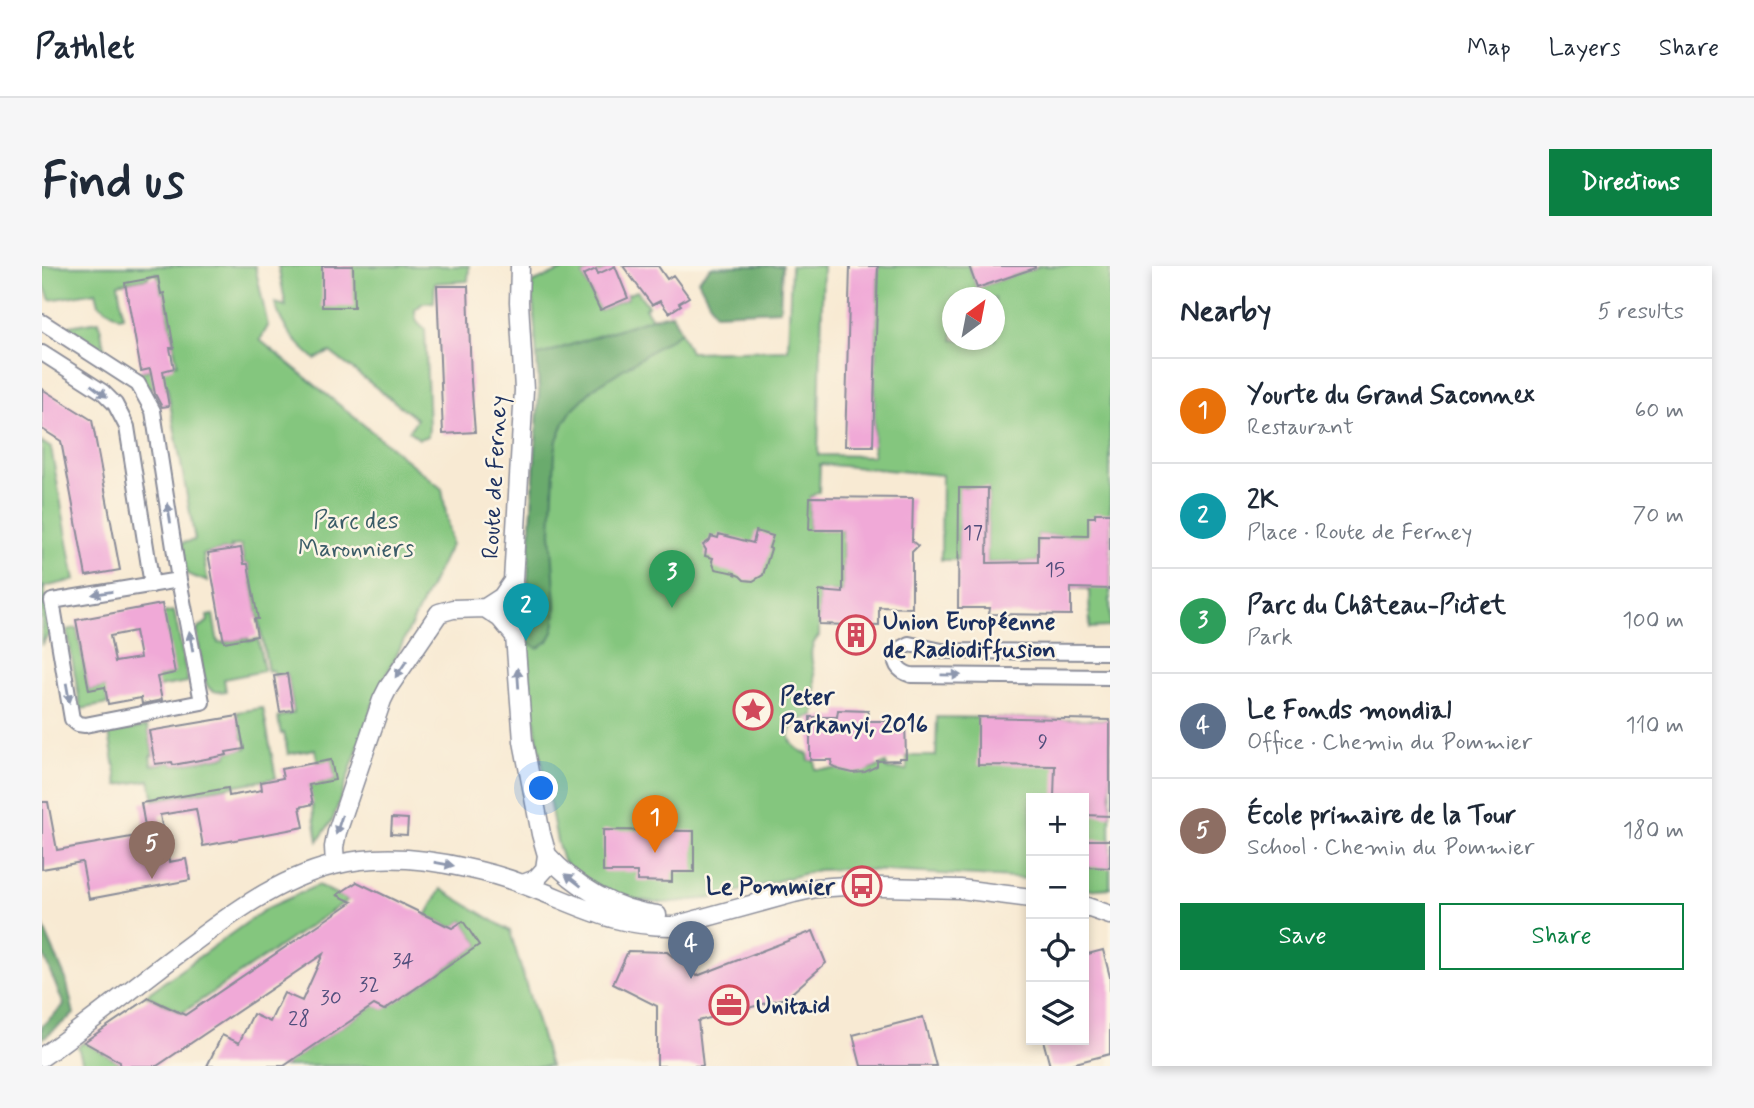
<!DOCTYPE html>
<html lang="en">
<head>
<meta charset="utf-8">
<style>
  body { margin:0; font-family:Mynerve,sans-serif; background:#f6f6f7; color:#1f2937 }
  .controls { position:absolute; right:21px; bottom:21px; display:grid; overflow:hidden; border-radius:0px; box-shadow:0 4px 10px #0003 }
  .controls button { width:63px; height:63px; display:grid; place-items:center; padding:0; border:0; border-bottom:2px solid #e0e1e3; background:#fff; color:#1f2937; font:35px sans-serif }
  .compass { position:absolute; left:900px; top:21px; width:63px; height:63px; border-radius:50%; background:#fff; box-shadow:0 4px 10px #0003; rotate:32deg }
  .you { position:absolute; left:500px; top:523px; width:24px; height:24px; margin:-18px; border:5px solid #fff; border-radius:50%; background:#1a73e8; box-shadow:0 0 0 10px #1a73e833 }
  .badge { display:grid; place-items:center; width:46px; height:46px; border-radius:50%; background:#0b8043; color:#fff; font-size:23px; font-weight:700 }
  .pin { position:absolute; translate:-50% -58px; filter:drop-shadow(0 2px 4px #0008) }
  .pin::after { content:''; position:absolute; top:37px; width:24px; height:21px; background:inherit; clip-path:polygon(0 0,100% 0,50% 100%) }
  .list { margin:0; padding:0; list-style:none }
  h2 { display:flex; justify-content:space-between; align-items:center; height:91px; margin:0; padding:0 28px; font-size:30px }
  h2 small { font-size:23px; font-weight:400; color:#747a83 }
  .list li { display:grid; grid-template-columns:46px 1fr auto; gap:21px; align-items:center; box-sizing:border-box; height:105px; padding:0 28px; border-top:2px solid #e0e1e3 }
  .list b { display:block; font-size:26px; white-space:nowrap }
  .list p { margin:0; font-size:23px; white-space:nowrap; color:#747a83 }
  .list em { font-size:23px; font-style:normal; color:#747a83 }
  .actions { display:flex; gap:14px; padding:21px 28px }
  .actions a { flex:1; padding:16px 0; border:2px solid #0b8043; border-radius:0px; text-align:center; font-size:24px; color:#0b8043 }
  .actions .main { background:#0b8043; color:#fff }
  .icon { flex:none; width:38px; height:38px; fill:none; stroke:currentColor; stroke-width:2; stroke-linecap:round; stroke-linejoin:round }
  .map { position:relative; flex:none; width:1068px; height:800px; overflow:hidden; border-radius:0px }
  header { display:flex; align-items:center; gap:42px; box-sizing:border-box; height:98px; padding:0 35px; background:#fff; border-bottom:2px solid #e0e1e3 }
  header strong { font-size:33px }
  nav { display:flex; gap:38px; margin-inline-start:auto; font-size:24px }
  .intro { display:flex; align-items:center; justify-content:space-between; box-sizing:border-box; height:168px; padding:0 42px }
  h1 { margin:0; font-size:49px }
  .button { padding:18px 32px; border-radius:0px; background:#0b8043; color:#fff; font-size:24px; font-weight:700 }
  main { display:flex; gap:42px; padding:0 42px }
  aside { flex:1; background:#fff; border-radius:0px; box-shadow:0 4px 10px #0003 }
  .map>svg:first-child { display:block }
</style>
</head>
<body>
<header>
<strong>Pathlet</strong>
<nav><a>Map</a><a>Layers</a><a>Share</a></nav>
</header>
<div class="intro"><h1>Find us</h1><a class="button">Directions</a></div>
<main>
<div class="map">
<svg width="1068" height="800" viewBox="0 0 1068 800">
  <rect width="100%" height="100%" fill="#fcf5e5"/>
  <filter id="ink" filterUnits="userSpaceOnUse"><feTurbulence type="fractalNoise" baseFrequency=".0143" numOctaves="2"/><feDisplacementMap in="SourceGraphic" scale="14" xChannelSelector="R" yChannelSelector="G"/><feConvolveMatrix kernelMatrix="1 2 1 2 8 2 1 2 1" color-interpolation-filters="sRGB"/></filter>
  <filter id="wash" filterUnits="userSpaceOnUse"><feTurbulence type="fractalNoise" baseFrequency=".00686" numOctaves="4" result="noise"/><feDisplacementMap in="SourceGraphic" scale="28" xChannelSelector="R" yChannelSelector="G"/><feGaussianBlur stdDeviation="1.57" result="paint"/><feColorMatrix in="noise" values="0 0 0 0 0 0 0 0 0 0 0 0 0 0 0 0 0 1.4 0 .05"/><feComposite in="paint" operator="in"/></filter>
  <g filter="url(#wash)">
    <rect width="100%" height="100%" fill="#f8ead3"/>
    <path fill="#84c67e" stroke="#507a6e" stroke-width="2" fill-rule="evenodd" d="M0 0H213L226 60 218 74 400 223 409 278 333 433 291 553 276 575 266 513 280 517 293 514 289 495 276 497 273 483 246 488 242 467 239 468 236 451 252 447 245 408 232 410 231 404 226 405 206 298H202L199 279 189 280 190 283 161 288 166 316 145 308 140 277 153 274 125 121 106 122 97 112V106L135 98 122 28H119L115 7 106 9V12L76 18 81 50 77 51 57 38 54 26 8 34 0 14Z
      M236 0H427L426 15 393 17 392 36 381 37 373 44C373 54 375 58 383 63L387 162 386 170 377 173 367 165 375 153 288 86 273 93C254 77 239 61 233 37L244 40Z
      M530 0H572L556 8 554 3 541 9 558 44 586 32 584 29 595 25 606 40 603 42 610 52 630 48 648 86 746 84 749 0H781L776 189 831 190 836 0H927L935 22 998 0H1068V361L1048 362 1047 323 1029 322V270L996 269V296L945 297 946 223 918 222 916 294H899L900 209 778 198 777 226 768 231 767 263 801 264V327L777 325V370C763 384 772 398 773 414 774 426 772 438 772 450 744 455 738 478 766 488L767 494 773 495V503H794V499C814 504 824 508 844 497L845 503 865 504V490H894L895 451 1068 454V622L1042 624V532H989V613L808 603 776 604 671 632 622 637 589 633 570 627 537 610 521 595 515 575 495 472 489 428 486 385 484 344 497 126 490 17ZM911 32H953V74H911Z
      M57 55 63 85 60 86 21 61Z
      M0 176 9 182 33 314 2 321 8 366 0 378Z
      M132 345 146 416 65 430 66 438 39 443 25 364 35 362 47 424 132 407 121 347Z
      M171 349 176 377 206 372 207 375 216 373 222 405 182 413 184 425C177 426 172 427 167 422 159 414 157 376 155 364L166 355 165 350Z
      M221 442 234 512 112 534 108 514 76 519 67 467 106 460 111 489 108 490 110 499 130 496 131 499 185 490 184 486 205 482 203 473H200L195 446Z
      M276 619 306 634 140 747 104 729 225 642Z
      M399 623 468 665 508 800H241L332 739 342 743 437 679 421 655 411 662 384 650Z
      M42 776 78 796V800H42L36 781Z"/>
    <path fill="#6bab6d" stroke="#436d66" stroke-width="2" d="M697 0H740L738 44 673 47 656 14 669 1Z
      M630 48 639 66 552 122 530 144 522 157 515 174 513 187 509 266 514 338 513 357 511 366 506 375 496 382 485 376 484 344 497 126 495 90 610 52Z
      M0 658 24 713 32 748 0 773V760L22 739 0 686Z"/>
    <g id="blocks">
      <path fill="#f0a9d7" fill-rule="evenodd" d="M280 0H311L312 41H280Z
        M573 0 586 32 558 44 541 9 554 3 556 8Z
        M581 0H616L625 13 631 9 647 31 637 37 639 39 627 47 618 35 610 39Z
        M808 0H836L831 180H803Z
        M927 0H993V2L935 22Z
        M116 11 119 28 122 27 132 82H128L132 102 121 105 127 140 120 141 113 128 108 103 99 105 83 17Z
        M395 20H426L429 115 433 166 401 168Z
        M0 123 50 154 78 304 44 310 19 175 0 163Z
        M917 222H946L945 297 996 296V269L1046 270V251H1053V247H1068V323L1029 322V349L947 348 948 342H916Z
        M768 231 871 232 870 275 876 280 870 286V342L837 341V360L777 358V325L801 327V264H767Z
        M714 265 731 270 727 282 729 283 721 309 711 315 702 314 698 310 693 308V307L673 303 670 295 671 292 663 290 664 284 661 279 668 274 669 270 676 272 677 268 711 277Z
        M199 282 202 298H206L216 353H212L215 370 182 376 166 287Z
        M120 338 133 407 115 411 120 434 100 438 99 432 66 438 63 421 47 424 34 354ZM93 365 98 392 73 396 68 370Z
        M245 408 251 444 238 446 232 410Z
        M796 444 826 445 825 455H863L864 492H857V494L835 495V500L823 506 811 507 798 504 789 499 790 494H768V451H795Z
        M196 450 202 483 184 486 185 489 131 499 130 496 113 498 107 465Z
        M936 451 1068 454V550L1042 549V532H1012L1013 500 936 499Z
        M289 494 293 514 267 519 271 538 258 541 262 561 161 580 154 543 118 549 127 596 144 593 148 614 47 633 40 596 0 603V536H6L15 584 95 570 104 566 99 537 186 522 187 530 220 524 219 516 241 512 239 503Z
        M350 552 366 553 365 569 349 568Z
        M561 564 652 565V606H630V616L595 615V606H561Z
        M1042 574H1068V602L1042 601Z
        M315 616 410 662 421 655 437 679 342 744 332 739 242 800H165L180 769 197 777 211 748 228 756 242 727 260 735 281 688 115 800H78V796L42 776 107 732 143 749 310 636 295 629Z
        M771 665 784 697 744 732 656 755 661 800H615V740L571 718 586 685 625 686 655 710Z
        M1061 684 1068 711V788L1022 800H1008L1001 774H1042V689Z
        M881 751 894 800H819L811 769Z"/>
    </g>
  </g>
  <g filter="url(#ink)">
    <use href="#blocks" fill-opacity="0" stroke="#8a8c98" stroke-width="2"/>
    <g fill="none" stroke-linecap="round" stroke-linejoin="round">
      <g stroke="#8a8c98" stroke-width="18">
        <path id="minor" d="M0 56 96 118 111 145 137 314 160 436 43 459 36 458 30 453 10 335 137 314
          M0 87 61 126 73 138 85 161 110 319
          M1068 386 900 385 867 378 856 384C850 397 856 405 869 409L1068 411"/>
      </g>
      <g stroke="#8a8c98" stroke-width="21">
        <path id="tertiary" d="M478 0 477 36 482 124 471 315 473 370 481 475 499 568 505 589 503 603 494 613 481 618
          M443 342 458 352 473 370
          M505 589C534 621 572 644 615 649
          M293 599 292 581 295 566 340 434 346 422 397 347 411 343 443 342 460 331 471 315
          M1042 640 1068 649
          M0 791C48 757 93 720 140 685 186 650 235 613 292 599 335 588 381 592 424 602 443 606 462 611 480 618 536 638 570 661 632 660L752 627 774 622 804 620 918 623 989 632"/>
      </g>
      <use href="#minor" stroke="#fff" stroke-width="14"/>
      <use href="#tertiary" stroke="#fff" stroke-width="18"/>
    </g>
    <defs><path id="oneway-solid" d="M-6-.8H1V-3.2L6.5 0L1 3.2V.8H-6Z" transform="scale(1.75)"/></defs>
    <g fill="#8d97ae">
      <use href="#oneway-solid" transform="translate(57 125) rotate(37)"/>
      <use href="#oneway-solid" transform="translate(127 247) rotate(-99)"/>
      <use href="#oneway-solid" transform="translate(60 327) rotate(171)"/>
      <use href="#oneway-solid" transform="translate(149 375) rotate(-100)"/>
      <use href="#oneway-solid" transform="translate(359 403) rotate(124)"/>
      <use href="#oneway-solid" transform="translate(909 409) rotate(1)"/>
      <use href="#oneway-solid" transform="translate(476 412) rotate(-94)"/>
      <use href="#oneway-solid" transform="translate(26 427) rotate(80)"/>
      <use href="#oneway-solid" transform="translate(297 559) rotate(108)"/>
      <use href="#oneway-solid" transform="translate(402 598) rotate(10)"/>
      <use href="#oneway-solid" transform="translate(531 614) rotate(-143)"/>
    </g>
  </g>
  <defs>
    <g id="building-ring" transform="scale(2.0125)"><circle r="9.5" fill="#fcf5e5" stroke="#d1495b" stroke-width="1.5"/><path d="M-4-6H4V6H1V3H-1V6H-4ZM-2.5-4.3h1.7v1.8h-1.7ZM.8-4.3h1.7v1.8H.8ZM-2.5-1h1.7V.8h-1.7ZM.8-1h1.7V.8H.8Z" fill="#d1495b"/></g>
    <g id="sight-ring" transform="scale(2.0125)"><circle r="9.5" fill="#fcf5e5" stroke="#d1495b" stroke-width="1.5"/><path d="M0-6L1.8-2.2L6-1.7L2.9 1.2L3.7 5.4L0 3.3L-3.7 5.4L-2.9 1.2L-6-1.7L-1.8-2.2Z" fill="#d1495b"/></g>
    <g id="bus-ring" transform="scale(2.0125)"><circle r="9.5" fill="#fcf5e5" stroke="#d1495b" stroke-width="1.5"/><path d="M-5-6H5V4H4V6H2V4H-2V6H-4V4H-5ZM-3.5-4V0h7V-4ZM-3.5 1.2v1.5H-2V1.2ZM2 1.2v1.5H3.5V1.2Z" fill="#d1495b"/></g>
    <g id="office-ring" transform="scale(2.0125)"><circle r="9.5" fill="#fcf5e5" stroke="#d1495b" stroke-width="1.5"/><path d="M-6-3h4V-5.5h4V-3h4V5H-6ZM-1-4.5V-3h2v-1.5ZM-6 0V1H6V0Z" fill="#d1495b"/></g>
  </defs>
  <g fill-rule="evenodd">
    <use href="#building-ring" x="814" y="369"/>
    <use href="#sight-ring" x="711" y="444"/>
    <use href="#bus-ring" x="820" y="620"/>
    <use href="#office-ring" x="687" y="739"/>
  </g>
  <g text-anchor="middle" stroke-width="5" stroke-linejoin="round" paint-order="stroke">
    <g font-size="21" fill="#504e7c">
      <text x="931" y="273">17</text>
      <text x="1013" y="310">15</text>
      <text x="1001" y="482">9</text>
      <text x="361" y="701">34</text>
      <text x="327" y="725">32</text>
      <text x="289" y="738">30</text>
      <text x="257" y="759">28</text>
    </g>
    <g font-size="24" fill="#1b2f5e" stroke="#fcf5e5">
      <text transform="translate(452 211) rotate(-87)" y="8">Route de Ferney</text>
    </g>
    <g font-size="24" fill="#3a5c68" stroke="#fcf5e5">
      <text x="314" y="262">Parc des<tspan x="314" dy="28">Maronniers</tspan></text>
    </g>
    <g font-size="24" font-weight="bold" fill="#1b2f5e" stroke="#fcf5e5" text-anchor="start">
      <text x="841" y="363">Union Européenne<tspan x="841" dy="28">de Radiodiffusion</tspan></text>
      <text x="738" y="438">Peter<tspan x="738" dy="28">Parkanyi, 2016</tspan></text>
      <text x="793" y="628" text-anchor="end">Le Pommier</text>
      <text x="714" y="747">Unitaid</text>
    </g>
  </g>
</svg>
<div class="controls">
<button>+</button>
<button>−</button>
<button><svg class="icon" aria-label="locate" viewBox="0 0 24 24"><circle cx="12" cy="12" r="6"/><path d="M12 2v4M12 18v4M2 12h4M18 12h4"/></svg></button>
<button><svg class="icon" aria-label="layers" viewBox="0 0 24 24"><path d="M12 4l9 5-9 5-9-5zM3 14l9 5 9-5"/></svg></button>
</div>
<svg class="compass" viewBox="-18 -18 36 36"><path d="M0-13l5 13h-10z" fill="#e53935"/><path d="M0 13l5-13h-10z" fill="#747a83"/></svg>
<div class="you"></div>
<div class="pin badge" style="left:613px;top:587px;background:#e8710a">1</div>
<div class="pin badge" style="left:484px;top:375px;background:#0f9aa8">2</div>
<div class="pin badge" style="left:630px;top:342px;background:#2e9e5b">3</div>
<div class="pin badge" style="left:649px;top:713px;background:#5c6f8a">4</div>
<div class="pin badge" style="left:110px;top:613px;background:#8d6e63">5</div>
</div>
<aside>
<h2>Nearby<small>5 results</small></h2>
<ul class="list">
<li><span class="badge" style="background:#e8710a">1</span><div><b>Yourte du Grand Saconnex</b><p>Restaurant</p></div><em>60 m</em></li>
<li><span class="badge" style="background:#0f9aa8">2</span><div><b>2K</b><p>Place · Route de Ferney</p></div><em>70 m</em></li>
<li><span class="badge" style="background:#2e9e5b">3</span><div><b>Parc du Château-Pictet</b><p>Park</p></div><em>100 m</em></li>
<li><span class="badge" style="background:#5c6f8a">4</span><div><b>Le Fonds mondial</b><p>Office · Chemin du Pommier</p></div><em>110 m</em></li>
<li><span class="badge" style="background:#8d6e63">5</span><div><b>École primaire de la Tour</b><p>School · Chemin du Pommier</p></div><em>180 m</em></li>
</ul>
<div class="actions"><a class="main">Save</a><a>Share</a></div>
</aside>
</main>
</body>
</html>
